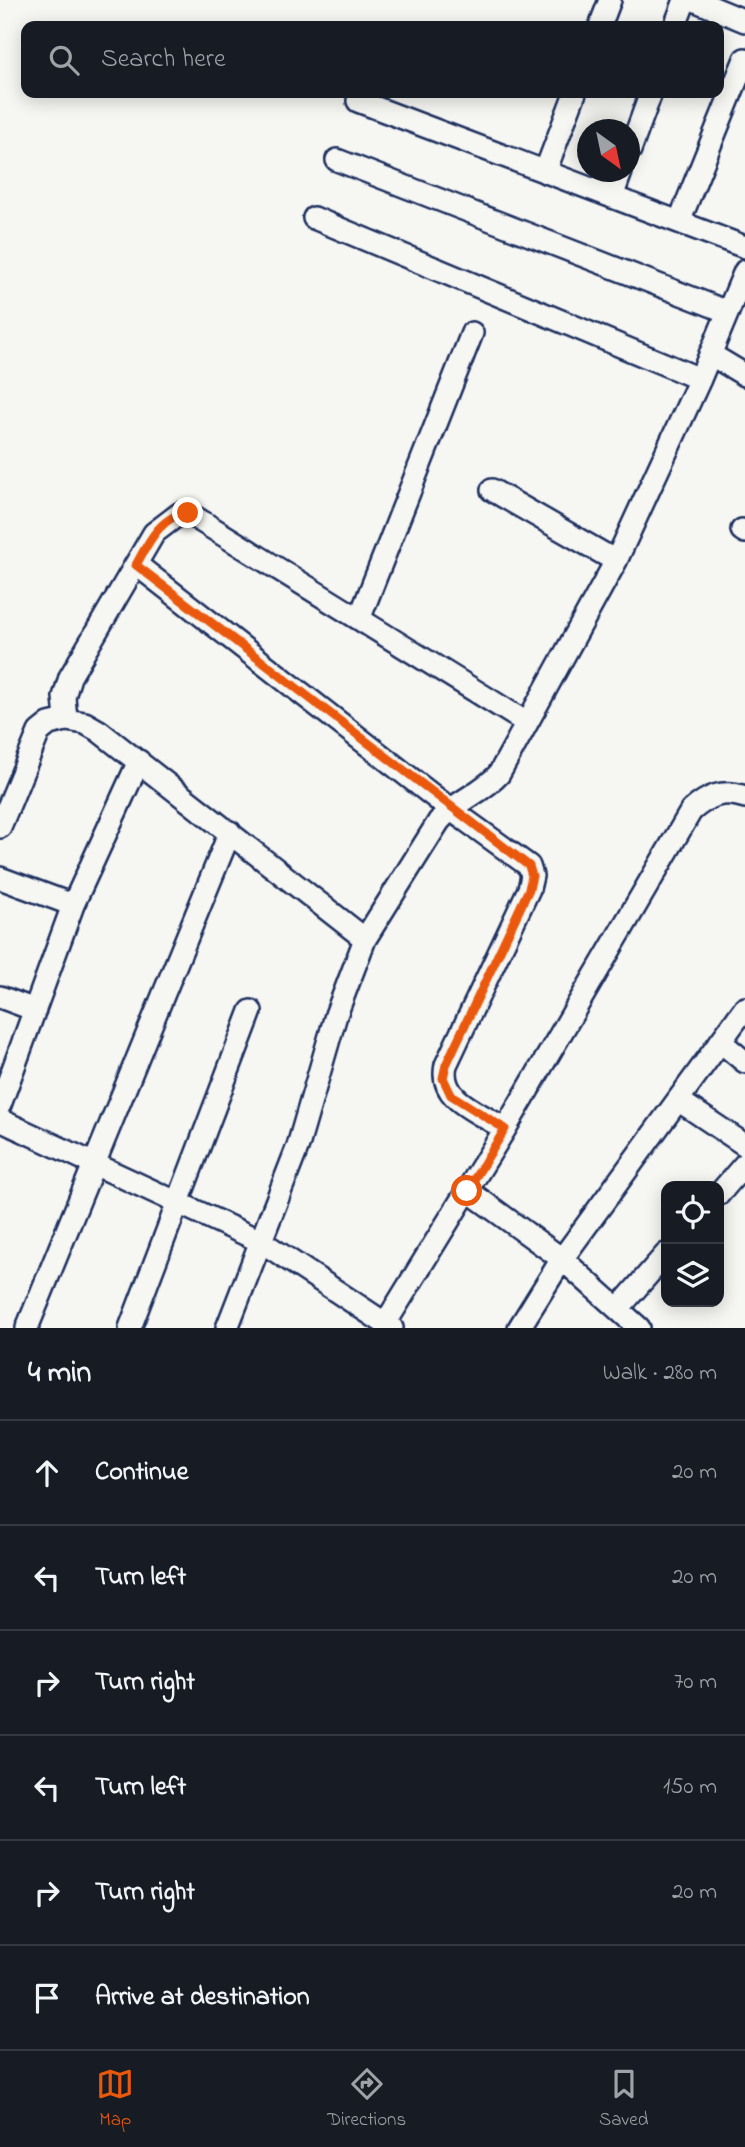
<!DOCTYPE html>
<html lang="en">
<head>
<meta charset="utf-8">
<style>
  body { margin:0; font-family:"Indie Flower",sans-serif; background:#242831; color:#f1f3f6 }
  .controls { position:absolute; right:21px; bottom:21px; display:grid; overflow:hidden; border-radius:14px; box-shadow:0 4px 18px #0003 }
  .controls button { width:63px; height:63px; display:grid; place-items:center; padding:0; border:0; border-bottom:2px solid #363941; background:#171b24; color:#f1f3f6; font:35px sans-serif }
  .compass { position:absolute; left:577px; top:119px; width:63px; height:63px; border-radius:50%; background:#171b24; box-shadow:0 4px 18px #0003; rotate:147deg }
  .stop { position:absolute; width:21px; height:21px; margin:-16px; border:5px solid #ea580c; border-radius:50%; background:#fff }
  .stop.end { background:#ea580c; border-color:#fff; box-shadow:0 2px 7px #0008 }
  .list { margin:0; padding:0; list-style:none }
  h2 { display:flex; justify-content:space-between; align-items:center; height:91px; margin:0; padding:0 28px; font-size:30px }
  h2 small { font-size:23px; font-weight:400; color:#9ea1a6 }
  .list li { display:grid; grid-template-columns:46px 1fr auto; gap:21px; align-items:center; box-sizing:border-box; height:105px; padding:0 28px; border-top:2px solid #363941 }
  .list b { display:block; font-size:26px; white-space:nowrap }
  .list em { font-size:23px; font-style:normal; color:#9ea1a6 }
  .icon { flex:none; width:38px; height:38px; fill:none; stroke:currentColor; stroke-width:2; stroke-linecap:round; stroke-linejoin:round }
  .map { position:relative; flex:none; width:745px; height:1328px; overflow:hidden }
  .search { position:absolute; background:#171b24; box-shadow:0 4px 18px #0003; left:21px; right:21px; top:21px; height:77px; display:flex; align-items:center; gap:18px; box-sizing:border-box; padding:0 24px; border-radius:14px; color:#9ea1a6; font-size:26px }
  .sheet { height:721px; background:#171b24 }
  nav { display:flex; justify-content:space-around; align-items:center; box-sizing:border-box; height:98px; border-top:2px solid #363941; background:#171b24; font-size:19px; color:#9ea1a6 }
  nav a { display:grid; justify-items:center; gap:4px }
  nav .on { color:#ea580c }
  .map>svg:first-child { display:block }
</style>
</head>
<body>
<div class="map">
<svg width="745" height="1328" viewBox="0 0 745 1328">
  <rect width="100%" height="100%" fill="#f6f6f2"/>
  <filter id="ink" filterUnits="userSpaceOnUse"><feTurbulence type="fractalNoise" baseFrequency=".0143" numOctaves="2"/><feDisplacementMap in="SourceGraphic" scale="14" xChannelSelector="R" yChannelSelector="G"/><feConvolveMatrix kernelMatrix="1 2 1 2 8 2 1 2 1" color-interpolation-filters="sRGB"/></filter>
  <g filter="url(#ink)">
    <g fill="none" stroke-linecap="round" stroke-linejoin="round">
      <g stroke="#1b2f5e" stroke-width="26">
        <path id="minor" d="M694 0 745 21
          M600 26 610 0
          M675 26 685 0
          M358 101 745 247
          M630 150 651 93
          M337 160 728 312
          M545 172 575 93
          M612 197 621 172
          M314 218 700 379
          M679 222 745 59
          M710 354 745 375
          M492 490 616 561
          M742 530 745 532
          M137 565 450 809 529 866 532 876 529 889 446 1065C438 1100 479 1112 505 1129
          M360 617 472 333
          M66 720 64 697 70 677 154 533 179 514 188 513 527 723
          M0 827 39 732 49 724 66 720 85 723 99 731 365 939
          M0 878 73 905
          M0 997 35 1010
          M721 1042 745 1062
          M678 1100 745 1145
          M0 1105 73 905 139 761
          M0 1120 262 1242 392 1328
          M467 1190 562 1259 639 1328
          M719 1194 745 1164
          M618 1309 666 1254
          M385 1324 505 1129 691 811C708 796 723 789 745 797
          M27 1328 230 832
          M130 1328 251 1011
          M227 1328 298 1146 336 1015 365 939 439 821C456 801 482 793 499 774L616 561 700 379 745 271
          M519 1328 562 1259 745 1008"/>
      </g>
      <use href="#minor" stroke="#f6f6f2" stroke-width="21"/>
    </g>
  </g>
  <g fill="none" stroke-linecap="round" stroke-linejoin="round" filter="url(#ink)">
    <path stroke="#ea580c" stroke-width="9" d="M188 513C161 515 148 543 136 565L529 866 532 876 529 889 446 1065 443 1078 451 1095 505 1129 467 1191"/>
  </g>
</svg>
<div class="controls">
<button><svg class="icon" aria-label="locate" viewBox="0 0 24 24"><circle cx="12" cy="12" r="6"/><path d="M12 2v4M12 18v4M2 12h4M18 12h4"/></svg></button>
<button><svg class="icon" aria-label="layers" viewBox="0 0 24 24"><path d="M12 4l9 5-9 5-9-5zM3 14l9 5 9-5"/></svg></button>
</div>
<svg class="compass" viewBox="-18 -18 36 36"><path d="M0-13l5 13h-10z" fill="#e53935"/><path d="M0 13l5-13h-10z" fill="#9ea1a6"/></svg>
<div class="stop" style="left:467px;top:1191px"></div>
<div class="stop end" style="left:188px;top:513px"></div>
<div class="search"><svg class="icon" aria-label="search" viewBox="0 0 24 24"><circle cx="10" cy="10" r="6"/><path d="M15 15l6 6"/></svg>Search here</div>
</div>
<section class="sheet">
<h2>4 min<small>Walk · 280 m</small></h2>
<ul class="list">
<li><svg class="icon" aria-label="ahead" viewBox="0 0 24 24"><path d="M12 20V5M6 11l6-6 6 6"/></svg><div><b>Continue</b></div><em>20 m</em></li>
<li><svg class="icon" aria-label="left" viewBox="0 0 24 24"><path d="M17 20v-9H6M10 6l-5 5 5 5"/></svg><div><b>Turn left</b></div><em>20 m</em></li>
<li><svg class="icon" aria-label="right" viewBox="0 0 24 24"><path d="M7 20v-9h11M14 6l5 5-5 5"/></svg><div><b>Turn right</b></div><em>70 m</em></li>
<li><svg class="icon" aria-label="left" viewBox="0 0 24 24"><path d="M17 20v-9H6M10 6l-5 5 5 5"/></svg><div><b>Turn left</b></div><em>150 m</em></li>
<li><svg class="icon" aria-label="right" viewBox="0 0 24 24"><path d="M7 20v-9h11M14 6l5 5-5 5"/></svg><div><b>Turn right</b></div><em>20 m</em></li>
<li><svg class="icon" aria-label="arrive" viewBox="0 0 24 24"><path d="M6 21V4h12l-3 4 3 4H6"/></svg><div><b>Arrive at destination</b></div></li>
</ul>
</section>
<nav>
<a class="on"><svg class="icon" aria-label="map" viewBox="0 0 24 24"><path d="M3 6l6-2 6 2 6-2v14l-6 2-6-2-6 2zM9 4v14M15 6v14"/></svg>Map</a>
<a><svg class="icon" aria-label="directions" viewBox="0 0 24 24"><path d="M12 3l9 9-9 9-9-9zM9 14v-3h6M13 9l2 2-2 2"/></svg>Directions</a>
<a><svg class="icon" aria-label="saved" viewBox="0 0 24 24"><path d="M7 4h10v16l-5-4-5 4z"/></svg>Saved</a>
</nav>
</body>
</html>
